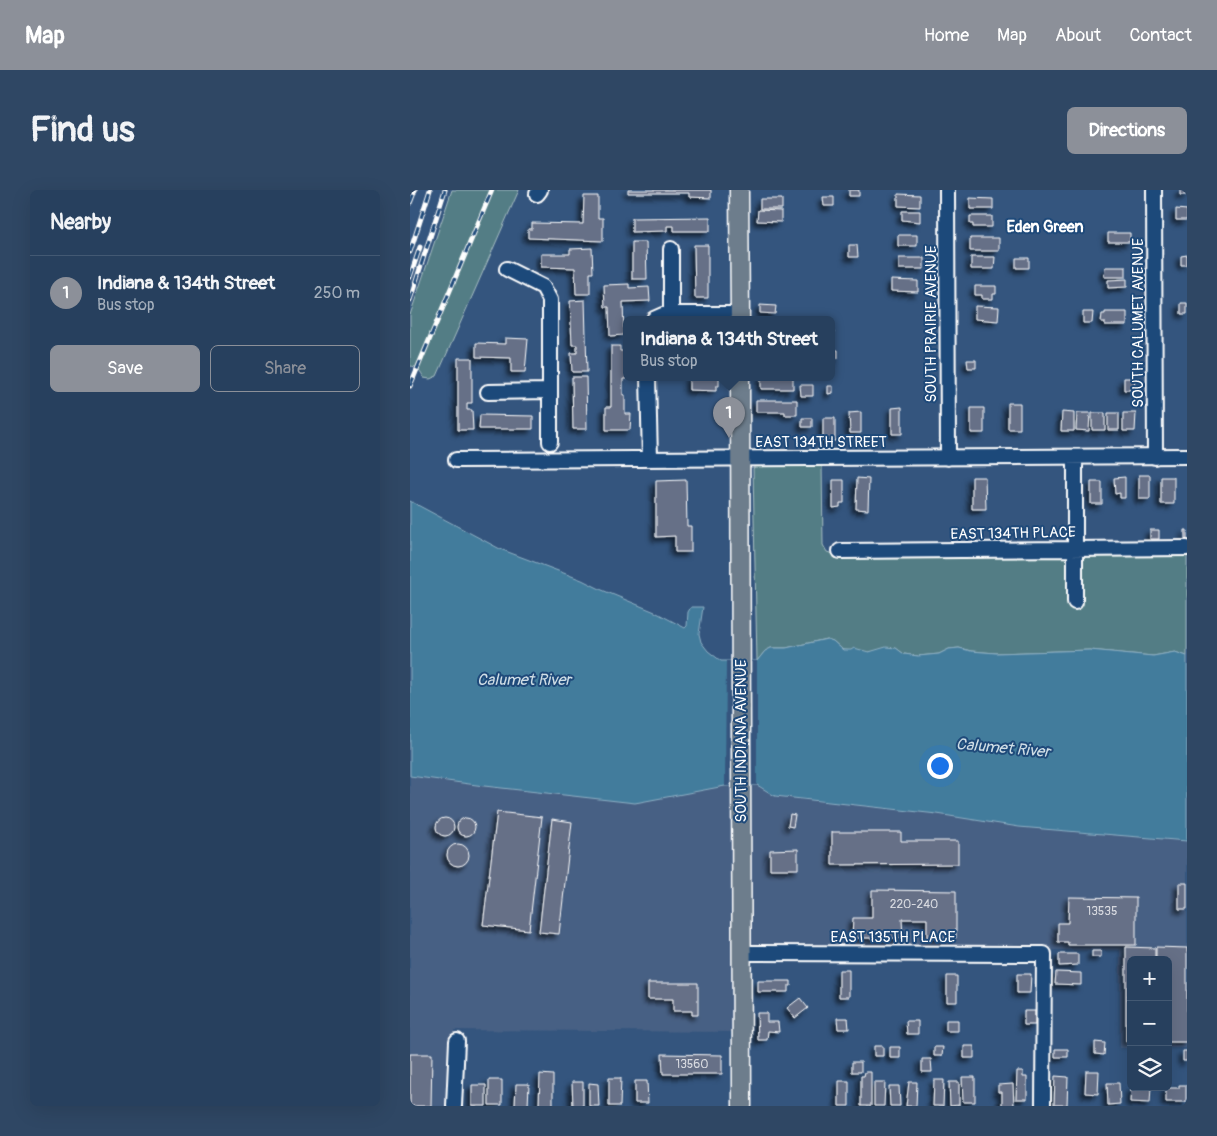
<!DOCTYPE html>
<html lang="en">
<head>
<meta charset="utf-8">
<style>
  body { margin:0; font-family:Pangolin,sans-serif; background:#2f4764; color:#f1f3f6 }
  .controls { position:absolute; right:15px; bottom:15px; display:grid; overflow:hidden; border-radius:8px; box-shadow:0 5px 20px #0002 }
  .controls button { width:45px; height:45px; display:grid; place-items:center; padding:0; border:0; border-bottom:1px solid #435973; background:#27405e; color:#f1f3f6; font:25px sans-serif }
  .you { position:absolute; left:529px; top:575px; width:18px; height:18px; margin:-12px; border:4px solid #fff; border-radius:50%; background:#1a73e8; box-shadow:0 0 0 8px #1a73e833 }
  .badge { display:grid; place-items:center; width:32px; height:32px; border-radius:50%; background:#8c9099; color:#fff; font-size:16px; font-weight:700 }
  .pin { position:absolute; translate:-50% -41px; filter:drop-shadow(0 1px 2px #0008) }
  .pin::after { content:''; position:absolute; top:26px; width:18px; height:15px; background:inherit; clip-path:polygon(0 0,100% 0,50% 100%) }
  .popup { position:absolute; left:213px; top:126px; width:212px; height:65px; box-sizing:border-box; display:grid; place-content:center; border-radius:8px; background:#27405e; filter:drop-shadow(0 1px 4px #0005); font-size:16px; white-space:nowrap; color:#a4afbc }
  .popup b { font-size:19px; color:#f1f3f6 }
  .popup::after { content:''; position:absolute; left:50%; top:100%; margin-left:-10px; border:10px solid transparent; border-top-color:#27405e }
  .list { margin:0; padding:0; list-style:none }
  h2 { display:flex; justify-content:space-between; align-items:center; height:65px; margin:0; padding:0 20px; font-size:21px }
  h2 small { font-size:16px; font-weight:400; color:#a4afbc }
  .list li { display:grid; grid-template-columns:32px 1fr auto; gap:15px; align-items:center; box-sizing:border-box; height:75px; padding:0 20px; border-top:1px solid #435973 }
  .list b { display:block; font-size:19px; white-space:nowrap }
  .list p { margin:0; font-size:16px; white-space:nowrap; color:#a4afbc }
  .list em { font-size:16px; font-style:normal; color:#a4afbc }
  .actions { display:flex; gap:10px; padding:15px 20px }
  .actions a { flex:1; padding:11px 0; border:1px solid #8c9099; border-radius:8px; text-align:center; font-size:18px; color:#8c9099 }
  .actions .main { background:#8c9099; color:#fff }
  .icon { flex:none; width:28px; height:28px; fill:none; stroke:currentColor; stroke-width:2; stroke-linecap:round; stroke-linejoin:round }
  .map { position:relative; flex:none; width:777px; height:916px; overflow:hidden; border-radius:8px }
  header { display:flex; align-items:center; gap:30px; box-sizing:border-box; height:70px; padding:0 25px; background:#8c9099; color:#fff }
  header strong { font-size:24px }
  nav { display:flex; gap:28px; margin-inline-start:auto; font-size:18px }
  .intro { display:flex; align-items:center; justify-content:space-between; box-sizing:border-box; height:120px; padding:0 30px }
  h1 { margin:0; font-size:35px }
  .button { padding:12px 22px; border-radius:8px; background:#8c9099; color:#fff; font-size:18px; font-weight:700 }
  main { display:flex; gap:30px; padding:0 30px }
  aside { flex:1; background:#27405e; border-radius:8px; box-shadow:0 5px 20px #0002 }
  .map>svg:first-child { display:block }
</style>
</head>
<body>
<header>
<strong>Map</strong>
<nav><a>Home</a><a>Map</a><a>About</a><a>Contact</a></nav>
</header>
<div class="intro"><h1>Find us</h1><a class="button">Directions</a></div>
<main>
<aside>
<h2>Nearby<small></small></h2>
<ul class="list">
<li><span class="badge">1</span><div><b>Indiana &amp; 134th Street</b><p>Bus stop</p></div><em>250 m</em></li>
</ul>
<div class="actions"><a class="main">Save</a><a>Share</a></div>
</aside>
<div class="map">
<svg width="777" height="916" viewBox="0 0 777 916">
  <defs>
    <filter id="shadow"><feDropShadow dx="-4" dy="4" stdDeviation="2.5" flood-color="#0009"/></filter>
  </defs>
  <rect width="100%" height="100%" fill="#34557e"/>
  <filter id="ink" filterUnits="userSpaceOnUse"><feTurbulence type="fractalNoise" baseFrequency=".02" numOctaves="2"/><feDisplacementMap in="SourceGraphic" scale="10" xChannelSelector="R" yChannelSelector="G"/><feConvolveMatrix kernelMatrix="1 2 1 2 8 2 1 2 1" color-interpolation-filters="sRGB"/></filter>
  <g filter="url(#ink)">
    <path fill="#476084" d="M0 586 74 596 347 595 365 606 527 624 609 637 777 651V858H758V770H721V858H710V760H329V842L44 840 43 916H0Z"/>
    <path fill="#527d85" stroke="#a8bec2" d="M42 0H109L27 186 20 189 14 188C11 182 8 176 0 176V125Z
      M412 273 413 355 417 362 423 364 777 360V466L765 462 743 466 680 460 586 463 561 461 549 458 539 459 529 464 508 466 494 464 486 458 459 462 433 460 423 451 416 449 376 458H361L355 461 347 471 343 279 346 274Z"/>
    <path fill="#427b9c" stroke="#8eb0c4" d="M0 311 90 359 172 390 192 400 245 422 275 438 277 436 278 422 281 417H293L289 444 291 452 298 461 311 471H347L355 461 361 458H376L417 449 423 451 433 460H441L444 458 459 462 476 457 486 458 494 464 508 466 529 464 539 459 549 458 561 461 586 463 680 460 743 466 765 462 777 466V651L609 637 527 624 365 606 347 595 315 596 225 613 74 596 0 586Z"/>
    <path fill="#34557e" d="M316 471H347V595L315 596Z"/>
    <path fill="#666f87" stroke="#fff" filter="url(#shadow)" d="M218 0H301V8L279 7V3H218Z
      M439 0H449V6H439Z
      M770 0H777V5H770Z
      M488 4 510 5V17L488 16Z
      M174 6H188V28H193V51L118 48V39H122V33L173 34Z
      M413 7H424V16H414Z
      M560 8 583 9V19H560Z
      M350 9H372V19H350Z
      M766 19 777 20V30H766Z
      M348 20 371 21V32L347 31Z
      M492 21H510V32L492 30Z
      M560 26H582V37H563V34H560Z
      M300 27V41H264V36H257V41L222 42V28Z
      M698 43H720V52H698Z
      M488 45H507V56H488Z
      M560 48H589V61H560Z
      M222 52H236L237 89H222Z
      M284 55H298V108H285Z
      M439 55H447L448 67H439Z
      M182 58 183 83H180V104H166L165 78 131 77V64H160V59Z
      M777 65V75H771V66Z
      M561 67H585L584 79H561Z
      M489 68H514V79H489Z
      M606 68H619V78H606Z
      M695 77H716V87H694Z
      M717 89V97L698 98V90Z
      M481 90 508 91V102L481 101Z
      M219 94V98L239 97 240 111 213 112 214 145 200 146 199 117H195L194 95Z
      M565 96H586V104H583V109H572V105H565Z
      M175 110 177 182H162L161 163H167V155H162L160 111Z
      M771 113H777V124H771Z
      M350 115 366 116 365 124 350 123Z
      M565 116 589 117 588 131 565 129Z
      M673 122H683L682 133H673Z
      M695 122H717V135H695V132H691L692 124H695Z
      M422 142H424L423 153H422Z
      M95 148 118 149 115 182H101V168L66 167V153L95 154Z
      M201 156H210V161H216V189H213V205H215V224H221L220 240H196V217H201Z
      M422 160H428V168H422Z
      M48 168H62V213H57V220H62L63 240H48Z
      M557 170H566V178H558Z
      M162 187H176L177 239H163Z
      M279 187H309V196H306V201L279 200Z
      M351 187H383V199H351Z
      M714 188H725L724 200H714Z
      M390 195H403V206H391Z
      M418 196H423V203L418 204Z
      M346 210H387V225H375V222H346Z
      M598 213H610V239H598Z
      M492 217V244H482V218Z
      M561 218H574V243H561Z
      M451 222V243H440L439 223Z
      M652 222 664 223V241H651Z
      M667 223H680L679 241 666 240Z
      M682 223H695V240H682Z
      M698 223H709V240H698Z
      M713 223H726L725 241H713Z
      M70 225 123 226V239H69Z
      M392 228H402V237H392Z
      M413 228H425V251H413Z
      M729 285H740V309H729Z
      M562 287H575L576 319H562Z
      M715 287V308H710V303L705 304 704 288Z
      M751 287H764V314H751Z
      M447 288 459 289 458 320 446 319Z
      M276 290 277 336H281V362H265V346L246 347V291Z
      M423 290H434V313H430V317L423 318Z
      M681 292H692V314H681Z
      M740 340H749V349H740Z
      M775 340H777V351H775Z
      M87 622 132 627 119 740 73 735Z
      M380 624 385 625 383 637 378 636Z
      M26 637a9 9 0 1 1 18 0a9 9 0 1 1-18 0Z
      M47 637a9 9 0 1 1 18 0a9 9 0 1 1-18 0Z
      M142 629 162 632 149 744 129 742Z
      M422 642H491V651H548V674L422 675Z
      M37 665a11 11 0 1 1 22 0a11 11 0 1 1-22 0Z
      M388 659V679H360V660Z
      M769 693H777V719H769Z
      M462 700 546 701V748H517V729H492L493 748H442L443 728H462Z
      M659 707 726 708V755H658V752H648V733H658Z
      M716 757 745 758V770H721V852H716Z
      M746 757 777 758V852H758V770H746Z
      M682 761H691V767H682Z
      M649 764H668V775L649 776Z
      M429 780H439V807H429Z
      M646 782 671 783V795L645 794Z
      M607 784H621L620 803H607Z
      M537 786H547V812H537Z
      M348 791H381V796H378V802H348Z
      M238 793H288V825H282V821H263V809H238Z
      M390 808 398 818 385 828 377 818Z
      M614 821H625V835H614Z
      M347 823H357V832H368L369 842 358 841 357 850H348Z
      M427 828H438L439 839H428Z
      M536 830H548V841H536Z
      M496 831H508V844H497Z
      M685 852 695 853 694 865 685 864Z
      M464 856H473V866H464Z
      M554 856H564V868H554Z
      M480 857H490V868H480Z
      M524 857H533L532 866H524Z
      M645 859H658V867H645Z
      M773 861H777V871H773Z
      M0 864H22L21 916H0Z
      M252 864 312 865V884H253Z
      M512 869H521L522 882H512Z
      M442 872H451V882H442Z
      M607 881H613V887H617V909H606Z
      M676 881H689L688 904 675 903Z
      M455 882H461V916H451V886H454Z
      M130 884 143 885V915L129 916Z
      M645 886 658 887 657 915H644Z
      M552 887H565V912H553Z
      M199 888H211L210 916H199Z
      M79 890H92V915H79Z
      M524 890H534L533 916H523Z
      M225 891H237L238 913H225Z
      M429 891H439V916H429Z
      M162 892H173V916H163Z
      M464 892H475L474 916H464Z
      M499 892H507L506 916H496Z
      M539 892H549V915L540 916Z
      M179 893 188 894 189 916H179Z
      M697 893H709L710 914 698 915Z
      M106 894H119L118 916H105Z
      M603 894 604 916H592V902H588V895Z
      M62 895H76V916H62Z
      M769 895H776V912H756V898H769Z
      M479 896H489L490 916H480Z
      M733 897H741L740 913 720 912 721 898 733 899Z"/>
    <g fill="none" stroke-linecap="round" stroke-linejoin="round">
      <g stroke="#fff" stroke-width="18">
        <path id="minor" d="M537 0 538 268
          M744 0 745 267
          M127 4 130 0
          M97 79 133 97 140 110V252
          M261 124V59
          M244 129 253 125 261 124H330
          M238 187 240 269
          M78 202 140 201
          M46 270 777 266
          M430 361 777 358
          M665 412V267
          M332 763 634 764 633 916
          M44 916 47 851"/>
      </g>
      <g stroke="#fff" stroke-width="21">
        <path id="major" d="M329 0 330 129
          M330 187 332 916"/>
      </g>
      <use href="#minor" stroke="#1f4a7a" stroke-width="14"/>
      <use href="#major" stroke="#6d7d8c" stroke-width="18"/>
      <g stroke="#fff" stroke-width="5">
        <path id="rail" d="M0 13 5 0
          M0 62 20 0
          M0 87 10 57
          M0 110 35 0
          M0 196 82 0"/>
      </g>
      <use href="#rail" stroke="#1f4a7a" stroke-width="3" stroke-dasharray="9" stroke-linecap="butt"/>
    </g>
  </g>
  <g text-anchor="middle" stroke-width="4" stroke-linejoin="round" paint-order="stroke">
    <g font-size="12" fill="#d9dbe1">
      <text x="504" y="718">220-240</text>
      <text x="692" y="725">13535</text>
      <text x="282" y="878">13560</text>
    </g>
    <g font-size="15" fill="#fff" stroke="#1f4a7a">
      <text transform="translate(728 133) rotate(-90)" y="5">SOUTH CALUMET AVENUE</text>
      <text transform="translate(521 134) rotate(-90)" y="5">SOUTH PRAIRIE AVENUE</text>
      <text x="411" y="257">EAST 134TH STREET</text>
      <text transform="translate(603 343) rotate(-1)" y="5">EAST 134TH PLACE</text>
      <text transform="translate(331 551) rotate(-90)" y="5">SOUTH INDIANA AVENUE</text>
      <text x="483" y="752">EAST 135TH PLACE</text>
    </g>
    <g font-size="16" font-weight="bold" fill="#fff" stroke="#1f4a7a">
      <text x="635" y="42">Eden Green</text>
    </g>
    <g font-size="16" font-style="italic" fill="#d0dee6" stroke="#1f4a7a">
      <text x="114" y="495">Calumet River</text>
      <text transform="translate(593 557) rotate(5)" y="6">Calumet River</text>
    </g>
  </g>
</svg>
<div class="controls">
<button>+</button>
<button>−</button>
<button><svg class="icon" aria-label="layers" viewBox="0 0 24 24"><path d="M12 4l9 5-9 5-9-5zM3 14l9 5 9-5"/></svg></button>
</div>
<div class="you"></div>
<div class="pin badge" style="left:319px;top:248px">1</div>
<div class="popup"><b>Indiana &amp; 134th Street</b>Bus stop</div>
</div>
</main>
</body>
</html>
